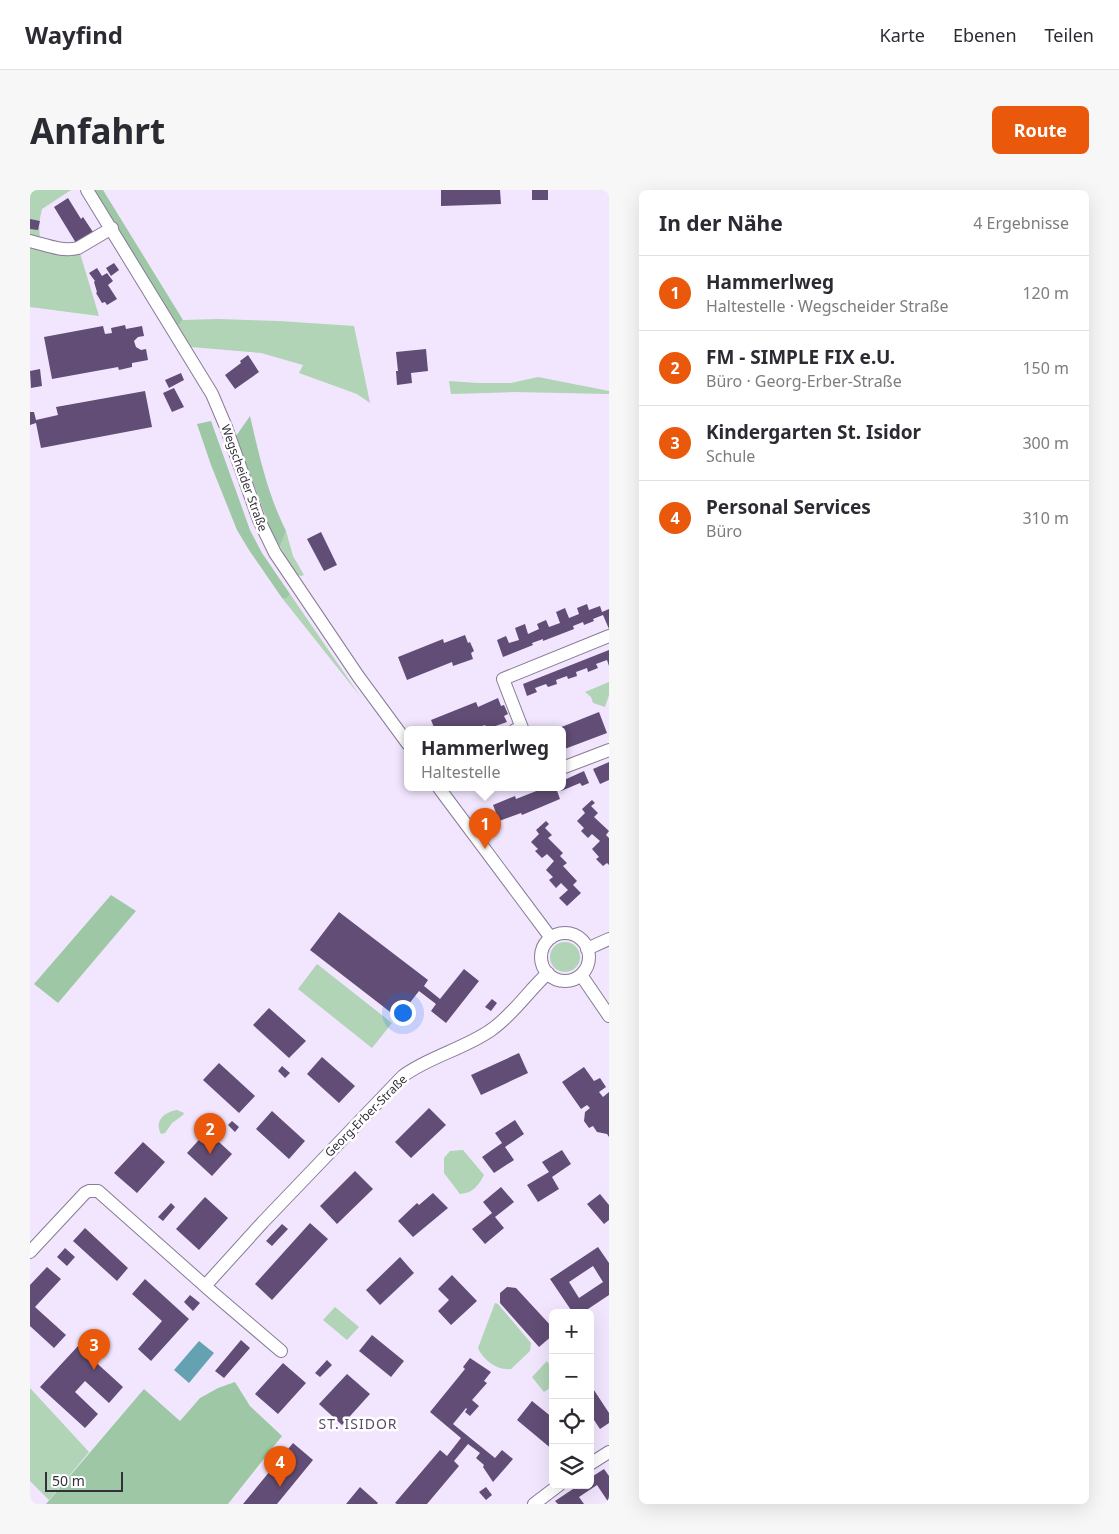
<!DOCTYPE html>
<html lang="de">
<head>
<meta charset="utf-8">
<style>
  body { margin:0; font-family:"Noto Sans",sans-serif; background:#f7f7f7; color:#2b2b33 }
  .controls { position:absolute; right:15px; bottom:15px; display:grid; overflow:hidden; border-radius:8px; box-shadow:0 5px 20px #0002 }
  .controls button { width:45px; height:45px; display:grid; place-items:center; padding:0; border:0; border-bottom:1px solid #e1e1e2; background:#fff; color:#2b2b33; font:25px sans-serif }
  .scale { position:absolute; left:15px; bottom:12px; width:78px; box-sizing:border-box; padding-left:5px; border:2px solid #342f3a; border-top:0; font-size:14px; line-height:18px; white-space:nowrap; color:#342f3a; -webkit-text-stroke:4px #fff; paint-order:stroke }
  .you { position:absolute; left:372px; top:822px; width:18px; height:18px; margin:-12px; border:4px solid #fff; border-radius:50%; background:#1a73e8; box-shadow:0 0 0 8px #1a73e833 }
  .badge { display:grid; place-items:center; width:32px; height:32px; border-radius:50%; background:#ea580c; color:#fff; font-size:16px; font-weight:700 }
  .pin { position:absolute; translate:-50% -41px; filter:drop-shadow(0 1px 2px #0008) }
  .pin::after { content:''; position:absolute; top:26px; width:18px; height:15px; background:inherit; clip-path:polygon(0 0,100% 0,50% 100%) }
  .popup { position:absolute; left:374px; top:536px; width:162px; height:65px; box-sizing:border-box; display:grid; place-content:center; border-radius:8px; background:#fff; filter:drop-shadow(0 1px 4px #0005); font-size:16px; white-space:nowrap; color:#7c7c81 }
  .popup b { font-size:19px; color:#2b2b33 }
  .popup::after { content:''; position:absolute; left:50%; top:100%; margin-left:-10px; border:10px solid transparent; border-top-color:#fff }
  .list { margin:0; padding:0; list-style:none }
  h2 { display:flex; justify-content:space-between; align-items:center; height:65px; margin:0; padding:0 20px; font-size:21px }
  h2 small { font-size:16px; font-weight:400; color:#7c7c81 }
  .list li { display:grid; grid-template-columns:32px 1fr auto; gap:15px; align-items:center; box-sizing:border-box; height:75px; padding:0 20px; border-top:1px solid #e1e1e2 }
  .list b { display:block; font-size:19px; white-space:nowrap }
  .list p { margin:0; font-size:16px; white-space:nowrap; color:#7c7c81 }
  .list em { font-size:16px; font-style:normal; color:#7c7c81 }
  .icon { flex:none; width:28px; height:28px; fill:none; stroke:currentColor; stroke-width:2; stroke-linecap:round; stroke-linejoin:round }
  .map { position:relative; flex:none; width:579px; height:1314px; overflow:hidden; border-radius:8px }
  header { display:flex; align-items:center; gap:30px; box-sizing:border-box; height:70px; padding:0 25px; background:#fff; border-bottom:1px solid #e1e1e2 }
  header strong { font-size:24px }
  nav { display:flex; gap:28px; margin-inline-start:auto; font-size:18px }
  .intro { display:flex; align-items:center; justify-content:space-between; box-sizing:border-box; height:120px; padding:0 30px }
  h1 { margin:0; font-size:35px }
  .button { padding:12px 22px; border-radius:8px; background:#ea580c; color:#fff; font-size:18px; font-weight:700 }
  main { display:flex; gap:30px; padding:0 30px }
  aside { flex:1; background:#fff; border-radius:8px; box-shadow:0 5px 20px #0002 }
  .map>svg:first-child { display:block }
</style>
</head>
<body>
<header>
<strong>Wayfind</strong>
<nav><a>Karte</a><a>Ebenen</a><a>Teilen</a></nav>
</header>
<div class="intro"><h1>Anfahrt</h1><a class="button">Route</a></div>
<main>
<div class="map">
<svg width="579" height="1314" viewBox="0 0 579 1314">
  <rect width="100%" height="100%" fill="#f1e6fe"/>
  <path fill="#b1d3b6" d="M0 0H41L12 19 9 33 10 50 0 48Z
    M0 54 49 60 69 126 0 117Z
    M188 129 249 131 324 136 340 213 327 204 269 183 273 175 231 163 161 157 148 136 153 130Z
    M508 187 579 201V204L484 202 421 204 419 191 447 193H481Z
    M256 341 263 366 274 385 271 386 265 384 250 357Z
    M260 404 330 506 252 408H257Z
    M579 492V505L575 517 563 513 561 507 555 502Z
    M520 767a15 15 0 1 1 30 0a15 15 0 1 1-30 0Z
    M287 774 362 833 342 858 268 799Z
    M147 920 154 923 153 925 142 933 135 943 131 944C124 931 134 922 147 920Z
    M433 960 454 985C448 996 443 1003 430 1004L414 983V968L420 961Z
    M465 1113 468 1114 501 1153 500 1161 481 1179C468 1181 453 1170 448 1158Z
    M305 1117 329 1137 317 1150 293 1130Z
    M517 1171 523 1181V1196L514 1202 502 1187Z
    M0 1198 59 1262 19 1310 0 1291Z"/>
  <path fill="#9ec8a5" d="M64 0H73L153 130 148 136Z
    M220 226C229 265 238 305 256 341L250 357 241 341 206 246Z
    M181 231 220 340 232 363 260 404 257 408H252L219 360 207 340 181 275 167 234Z
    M81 705 106 721 28 813 4 794Z
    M205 1192 220 1216 252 1246 198 1314H16L114 1199 150 1231 170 1208 188 1198Z"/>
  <path fill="#64a2b1" d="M169 1151 184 1163 159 1193 144 1180Z"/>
  <path fill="#614d75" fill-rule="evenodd" d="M411 0H470L471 14 411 16Z
    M502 0H518V10H502Z
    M38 8 51 29 53 27 63 42 46 53 24 17Z
    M0 29 10 31 8 40 0 39Z
    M84 73 89 80 81 86 76 78Z
    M67 78 72 86 77 83 83 91 78 95 87 109 77 115 75 112 72 113 66 103 67 102 64 92 65 91 59 83Z
    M95 135 96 139 112 136 114 146 108 147 104 151 106 157 111 160 116 159 118 170 102 173V177L89 180 88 177 22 189 14 147 73 136 75 144 82 143 81 138Z
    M396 159 398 181 381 183 382 193 367 195 366 181H368L366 162Z
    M218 165 229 182 205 199 195 185 211 173 210 171Z
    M10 179 12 196 1 198 0 181Z
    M151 183 154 190 139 198 135 190Z
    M144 198 154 217 142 222 133 203Z
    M115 201 122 237 11 258 6 233 0 235V222H4L6 230 28 225 26 217Z
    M291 342 307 375 294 381 277 349Z
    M557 414 559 420 570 416 572 422 579 419V439L573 425 563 429 564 431 554 435 553 432 543 436 544 439 513 451V449L502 453 503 455 473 467 467 450 476 446 479 453 489 450 485 438 495 434 498 444 509 439 507 434 516 430 519 437 530 433 526 422 535 418 539 428 549 424 547 418Z
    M435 445 438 453 440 452 444 461 441 463 443 469 423 476 422 472 377 490 368 467 413 449 414 453Z
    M579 460V476L577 470 566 474 568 478 558 482 557 478 546 482 547 486 538 489 537 486 526 490 527 494 518 497 516 494 505 498 507 502 497 506 493 494Z
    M468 508 471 516 474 515 478 524 474 526 477 532 457 539 455 535 441 540H405L401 530 446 512 448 517Z
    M569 522 577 543 532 560V540H524Z
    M579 572V590L570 594 563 579Z
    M554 581 559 593 552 596 550 593 531 601 529 598H532V591Z
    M514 598H526L530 609 492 625 491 623 469 631 463 615 485 606 486 609Z
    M562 610 565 613 561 616 568 623 564 627 579 641 576 645 579 648V675L577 673 573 676 566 669 569 667 562 659 570 651 562 644 558 648 551 641 554 638 547 631 555 623 552 619Z
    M516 631 519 634 515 638 522 645 518 648 533 663 530 666 537 673 533 676 547 691 543 695 551 703 537 716 529 708 538 700 531 693 526 698 519 690 523 687 516 680 524 671 517 664 512 668 505 661 508 659 501 652 509 644 506 640Z
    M309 722 398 790 394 796 410 809 434 779 449 791 416 833 401 821 406 814 389 801 368 828 280 760Z
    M462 809 467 813 461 821 455 817Z
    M239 818 276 851 259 868 223 835Z
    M489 863 498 883 451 905 441 885Z
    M292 867 325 896 309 913 277 884Z
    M189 873 225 906 209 923 173 890Z
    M252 876 260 883 255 888 248 881Z
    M554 877 564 891 570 888 576 897 569 902 573 907 579 902V947L577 944 567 942 563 936 559 938 554 931 555 922 560 918 557 915 551 919 532 892Z
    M399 918 416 935 381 968 365 952Z
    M242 921 275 951 259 969 226 939Z
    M485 930 494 944 475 957 484 970 464 983 452 967 472 953 465 943Z
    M202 931 209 937 205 942 198 935Z
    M177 941 202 964 182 986 157 963Z
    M113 952 135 972 107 1003 84 983Z
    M532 960 541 974 522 987 529 999 508 1012 497 995 519 982 512 972Z
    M325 981 343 999 307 1034 290 1016Z
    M471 997 484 1012 465 1027 474 1038 455 1054 442 1039 462 1023 453 1012Z
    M403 1003 418 1018 383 1047 368 1031 387 1013 389 1015Z
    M570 1004 579 1015V1030L574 1034 557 1014Z
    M175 1007 198 1028 169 1060 146 1039Z
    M141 1013 145 1017 133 1031 128 1027Z
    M280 1033 298 1049 242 1110 225 1094Z
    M252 1034 258 1039 242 1056 236 1051Z
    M55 1038 98 1078 87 1091 43 1051Z
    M568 1057 579 1073V1105L552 1123H543L520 1089ZM563 1076 573 1092 549 1108 539 1092Z
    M35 1058 45 1067 37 1076 27 1067Z
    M370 1067 384 1083 350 1115 336 1100Z
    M17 1077 31 1089 5 1117 36 1145 24 1158 0 1136V1095Z
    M422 1085 447 1111 421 1135 408 1121 419 1110 408 1099Z
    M115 1089 159 1129 121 1171 108 1159 132 1131 102 1104Z
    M477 1097 486 1098 523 1138V1145L509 1157 470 1113V1103Z
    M160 1105 170 1113 163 1121 154 1112Z
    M342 1145 374 1171 361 1187 329 1161Z
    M211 1150 220 1158 194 1188 185 1181Z
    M48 1156 93 1197 79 1213 55 1191 45 1202 68 1224 55 1238 10 1197Z
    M440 1168 461 1182 454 1191 457 1193 442 1210 449 1216 440 1226 435 1222 437 1219 436 1218 423 1234 465 1268 472 1260 483 1269 463 1292 453 1277 454 1275 446 1268 450 1263 438 1254 424 1271 429 1276 397 1314H367L365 1313 410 1260 417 1266 431 1248 400 1222 435 1179 433 1177Z
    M297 1170 302 1175 290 1187 285 1183Z
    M253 1173 276 1193 248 1224 225 1204Z
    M317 1184 340 1204 312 1235 289 1214Z
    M560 1194 579 1223V1233L570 1239 560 1224Z
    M502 1211 523 1228V1260L487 1230Z
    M263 1253 283 1270 247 1314H213Z
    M574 1279 579 1286V1313L567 1295 549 1307 554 1314H528L525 1311 549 1295H560V1288Z
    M330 1297 348 1313 347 1314H316Z
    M456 1297 462 1305 456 1310 449 1302Z"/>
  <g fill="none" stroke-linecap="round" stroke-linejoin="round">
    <g stroke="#877b96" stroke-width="14">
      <path id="minor" d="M57 0 182 204 196 237 229 330 245 363 328 486 378 554
        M0 51C16 55 32 62 48 58L82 38
        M485 540 492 538 473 489 579 446
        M532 578 579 560
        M409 598 521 748
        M511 767a24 24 0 1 1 48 0a24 24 0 1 1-48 0Z
        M557 759 579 749
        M551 785 579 826
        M0 1062 55 1003 59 1001H68L183 1103 251 1161
        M175 1096 233 1032 373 886C398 867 434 859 461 840 483 825 498 801 518 783
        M560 1274 579 1262
        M504 1314 529 1295"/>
    </g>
    <use href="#minor" stroke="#fff" stroke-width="12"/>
  </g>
  <g text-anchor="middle" stroke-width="5" stroke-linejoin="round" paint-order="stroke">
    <g font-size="12" fill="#342f3a" stroke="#fff">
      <text transform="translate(214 288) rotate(70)" y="4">Wegscheider Straße</text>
      <text transform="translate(336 926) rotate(-45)" y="4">Georg-Erber-Straße</text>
    </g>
    <g font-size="14" letter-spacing="1" fill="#584c66" stroke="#fff">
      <text x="328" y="1239">ST. ISIDOR</text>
    </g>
  </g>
</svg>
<div class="controls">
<button>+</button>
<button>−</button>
<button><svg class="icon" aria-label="locate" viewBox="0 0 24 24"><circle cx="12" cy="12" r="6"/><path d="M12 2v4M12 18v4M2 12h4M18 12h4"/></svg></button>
<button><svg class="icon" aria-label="layers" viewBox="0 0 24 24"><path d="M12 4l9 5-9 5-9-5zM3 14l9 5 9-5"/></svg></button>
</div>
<div class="scale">50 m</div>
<div class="you"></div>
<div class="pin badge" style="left:455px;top:659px">1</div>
<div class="popup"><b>Hammerlweg</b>Haltestelle</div>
<div class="pin badge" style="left:180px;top:964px">2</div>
<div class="pin badge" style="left:64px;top:1180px">3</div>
<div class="pin badge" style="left:250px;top:1297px">4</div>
</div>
<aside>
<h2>In der Nähe<small>4 Ergebnisse</small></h2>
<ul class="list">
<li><span class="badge">1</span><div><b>Hammerlweg</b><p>Haltestelle · Wegscheider Straße</p></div><em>120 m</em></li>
<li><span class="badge">2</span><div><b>FM - SIMPLE FIX e.U.</b><p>Büro · Georg-Erber-Straße</p></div><em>150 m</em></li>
<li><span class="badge">3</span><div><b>Kindergarten St. Isidor</b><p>Schule</p></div><em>300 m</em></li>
<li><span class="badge">4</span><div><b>Personal Services</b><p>Büro</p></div><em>310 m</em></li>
</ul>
</aside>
</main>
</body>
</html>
